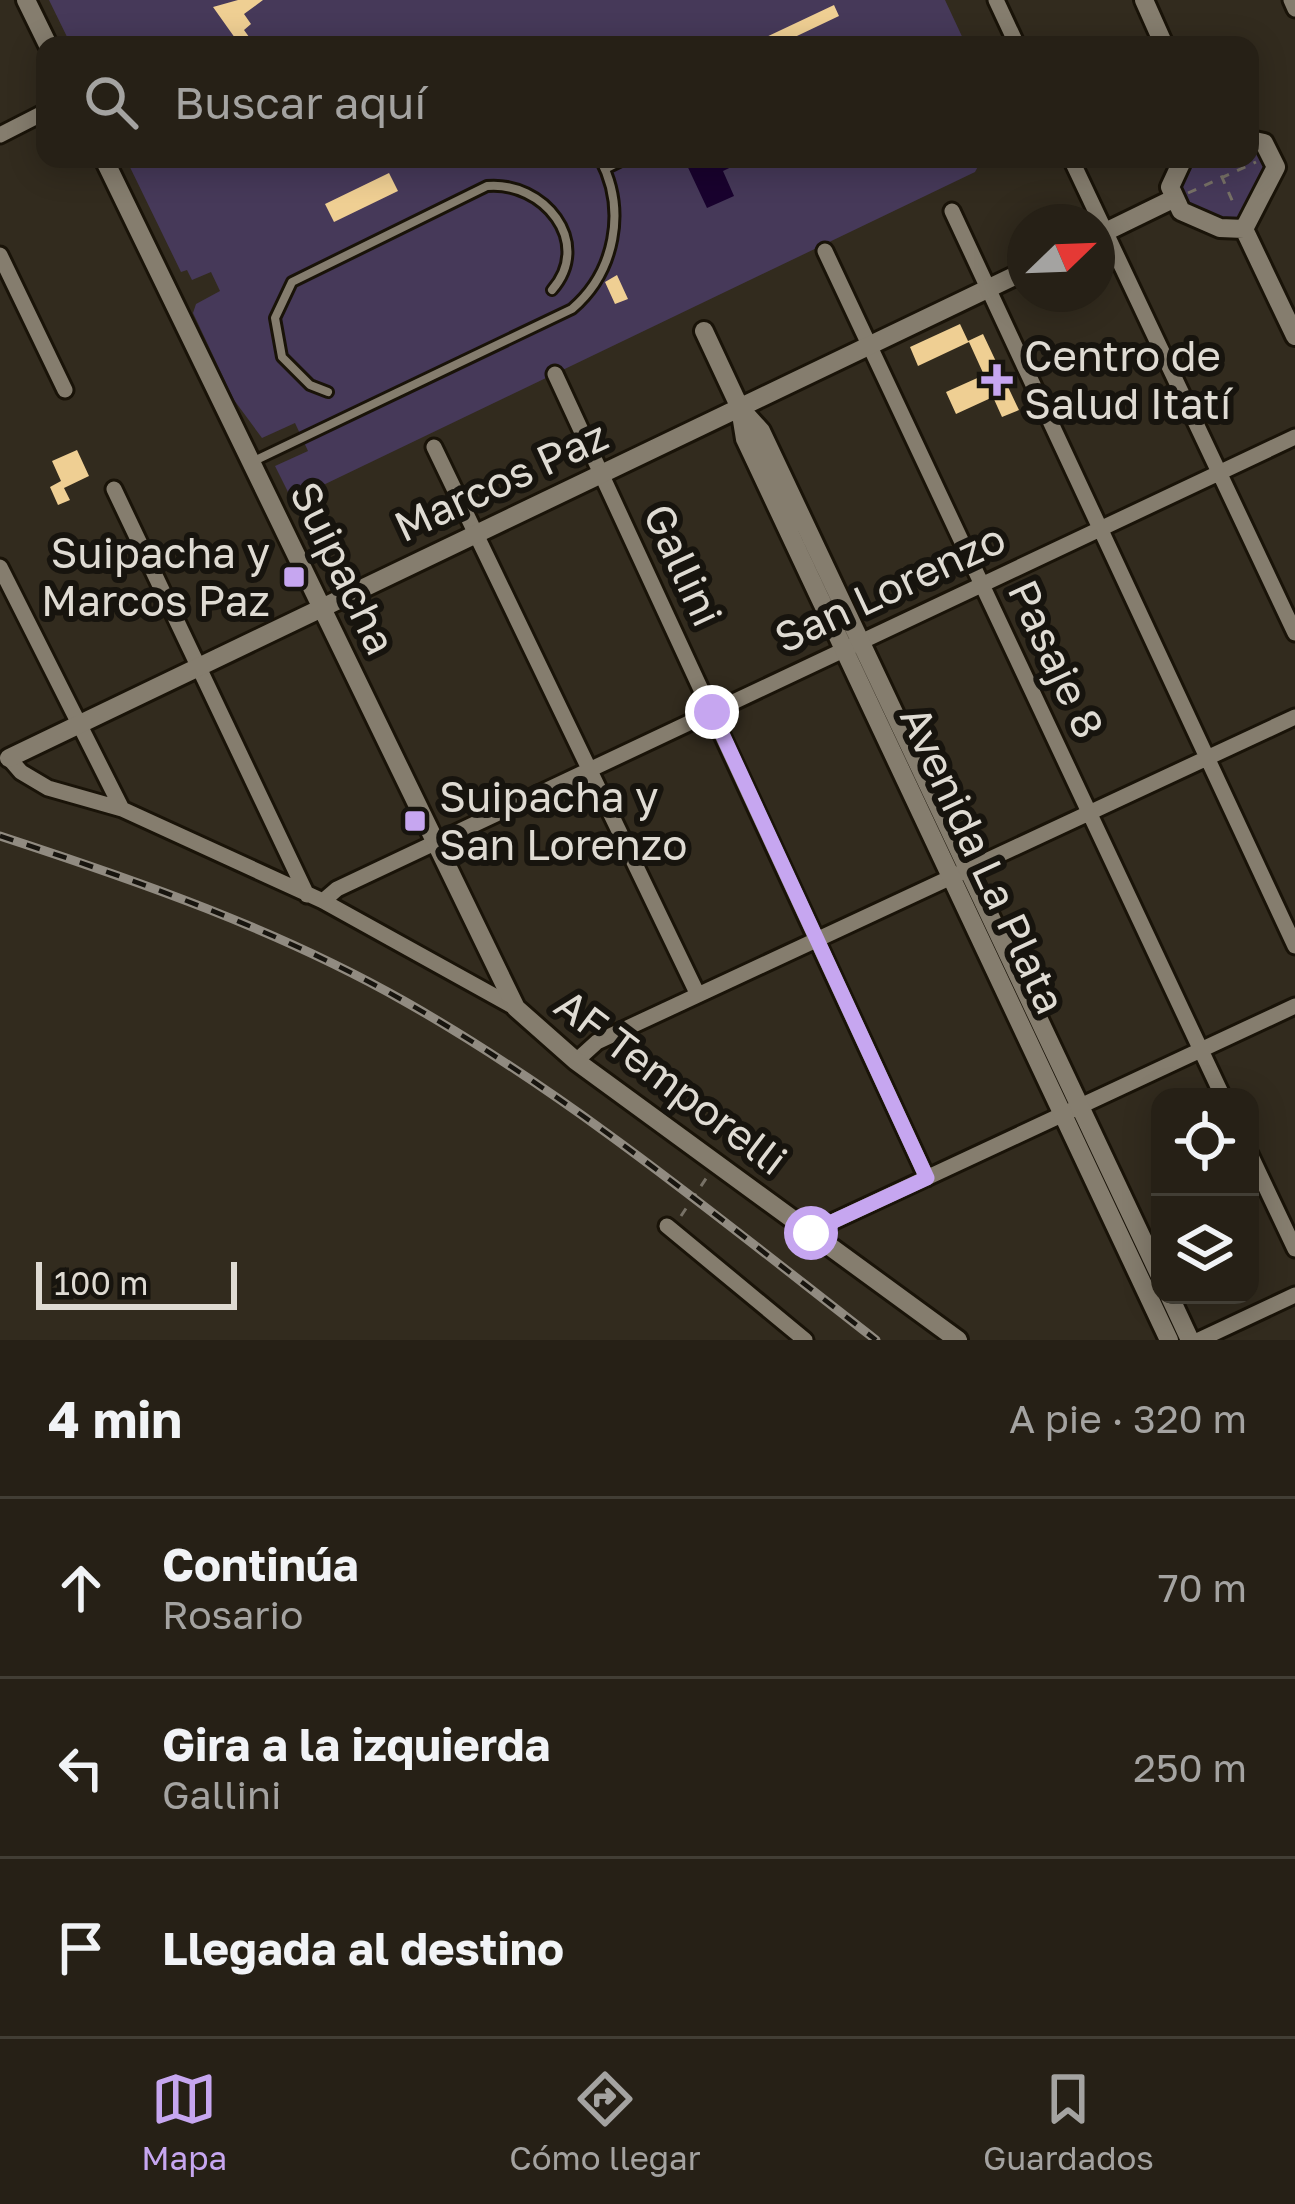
<!DOCTYPE html>
<html lang="es">
<head>
<meta charset="utf-8">
<style>
  body { margin:0; font-family:"Golos Text",sans-serif; background:#322d23; color:#f1f3f6 }
  .controls { position:absolute; right:36px; bottom:36px; display:grid; overflow:hidden; border-radius:24px; box-shadow:0 6px 30px #0003 }
  .controls button { width:108px; height:108px; display:grid; place-items:center; padding:0; border:0; border-bottom:3px solid #423e35; background:#262016; color:#f1f3f6; font:60px sans-serif }
  .compass { position:absolute; left:1007px; top:204px; width:108px; height:108px; border-radius:50%; background:#262016; box-shadow:0 6px 30px #0003; rotate:67deg }
  .scale { position:absolute; left:36px; bottom:30px; width:201px; box-sizing:border-box; padding-left:12px; border:6px solid #dfdbd3; border-top:0; font-size:33px; line-height:42px; white-space:nowrap; color:#dfdbd3; -webkit-text-stroke:9px #17140e; paint-order:stroke }
  .stop { position:absolute; width:36px; height:36px; margin:-27px; border:9px solid #c6a6f0; border-radius:50%; background:#fff }
  .stop.end { background:#c6a6f0; border-color:#fff; box-shadow:0 3px 12px #0008 }
  .list { margin:0; padding:0; list-style:none }
  h2 { display:flex; justify-content:space-between; align-items:center; height:156px; margin:0; padding:0 48px; font-size:51px }
  h2 small { font-size:39px; font-weight:400; color:#a4a3a1 }
  .list li { display:grid; grid-template-columns:78px 1fr auto; gap:36px; align-items:center; box-sizing:border-box; height:180px; padding:0 48px; border-top:3px solid #423e35 }
  .list b { display:block; font-size:45px; white-space:nowrap }
  .list p { margin:0; font-size:39px; white-space:nowrap; color:#a4a3a1 }
  .list em { font-size:39px; font-style:normal; color:#a4a3a1 }
  .icon { flex:none; width:66px; height:66px; fill:none; stroke:currentColor; stroke-width:2; stroke-linecap:round; stroke-linejoin:round }
  .map { position:relative; flex:none; width:1295px; height:1340px; overflow:hidden }
  .search { position:absolute; background:#262016; box-shadow:0 6px 30px #0003; left:36px; right:36px; top:36px; height:132px; display:flex; align-items:center; gap:30px; box-sizing:border-box; padding:0 42px; border-radius:24px; color:#a4a3a1; font-size:45px }
  .sheet { height:696px; background:#262016 }
  nav { display:flex; justify-content:space-around; align-items:center; box-sizing:border-box; height:168px; border-top:3px solid #423e35; background:#262016; font-size:33px; color:#a4a3a1 }
  nav a { display:grid; justify-items:center; gap:6px }
  nav .on { color:#c6a6f0 }
  .map>svg:first-child { display:block }
</style>
</head>
<body>
<div class="map">
<svg width="1295" height="1340" viewBox="0 0 1295 1340">
  <rect width="100%" height="100%" fill="#322b1e"/>
  <path fill="#463959" d="M49 0H945L966 45H71Z
    M1250 149 1259 151 1266 169 1247 214 1228 221 1189 207 1180 188 1190 159H1250Z
    M126 159H982L975 172 292 500 275 466 308 451 295 423 262 438 234 400 193 313 196 304 220 291 211 272 192 280 187 270 181 272Z"/>
  <path fill="#19022e" d="M684 159H748L723 171 734 196 707 208Z"/>
  <path fill="#efcf93" d="M238 0H263L244 14 251 24 244 30 252 41 246 45H240L213 7Z
    M834 5 839 16 778 45H749Z
    M389 173 398 191 334 222 325 204Z
    M617 275 628 299 615 304 605 282Z
    M960 324 968 341 983 334 1019 410 1002 417 993 397 956 414 946 392 984 375 969 342 918 366 910 347Z
    M77 450 89 476 64 488 70 500 58 505 50 487 61 481 52 461Z"/>
  <g fill="none" stroke-linecap="round" stroke-linejoin="round">
    <g stroke="#191308" stroke-width="14">
      <path id="service" d="M605 169 625 159
        M328 392 310 385 282 357 275 318 292 282 487 186C543 181 594 242 552 290
        M252 462 572 309C615 272 627 210 600 159"/>
    </g>
    <g stroke="#191308" stroke-width="21">
      <path id="minor" d="M996 0 1017 45
        M1291 0 1295 9
        M0 135 45 112
        M1071 159 1295 633
        M952 211 1295 946
        M825 251 1223 1097
        M0 255 65 390
        M555 374 927 1178
        M434 447 698 995
        M114 489 307 895
        M0 567 122 809
        M9 758 21 772 48 788 122 809 323 901 516 1008
        M323 901 337 889 1295 437
        M576 1061 597 1042 1295 717
        M1250 1154 1295 1249
        M667 1226 805 1340
        M816 1236 834 1221 1295 1006
        M1199 1340 1295 1295"/>
    </g>
    <g stroke="#191308" stroke-width="24">
      <path id="tertiary" d="M26 0 48 45
        M1144 0 1164 45
        M104 159 516 1008 576 1061 958 1340
        M1183 159 1170 187 1181 211 1220 228 1244 229 1276 167 1264 143 1250 140
        M1244 229 1295 336
        M1097 236 1173 199
        M704 331 740 408 745 439 1169 1340
        M740 408 761 431 1160 1276
        M9 758 1025 271
        M1169 1295 1190 1340"/>
    </g>
    <path stroke="#777166" stroke-width="3" stroke-dasharray="9 9" stroke-linecap="butt" d="M1214 159 1235 207
      M1188 193 1256 162
      M681 1216 709 1174"/>
    <use href="#service" stroke="#857d6e" stroke-width="8"/>
    <use href="#minor" stroke="#857d6e" stroke-width="15"/>
    <use href="#tertiary" stroke="#857d6e" stroke-width="18"/>
    <g stroke="#918b81" stroke-width="9">
      <path id="rail" d="M0 836C138 881 277 929 404 1001 572 1096 724 1222 876 1340"/>
    </g>
    <use href="#rail" stroke="#17140e" stroke-width="4.5" stroke-dasharray="14" stroke-linecap="butt"/>
  </g>
  <g fill="none" stroke-linecap="round" stroke-linejoin="round">
    <path stroke="#c6a6f0" stroke-width="15" d="M712 712 927 1178 834 1221 816 1236 811 1233"/>
  </g>
  <g fill="#c6a6f0" stroke="#17140e" stroke-width="4.5">
    <path d="M991 362h12v12h12v12h-12v12h-12v-12h-12v-12h12z"/>
    <rect x="282" y="565" width="24" height="24" rx="6"/>
    <rect x="403" y="809" width="24" height="24" rx="6"/>
  </g>
  <g text-anchor="middle" stroke-width="12" stroke-linejoin="round" paint-order="stroke">
    <g font-size="42" fill="#dfdbd3" stroke="#17140e" text-anchor="start">
      <text x="1024" y="371">Centro de<tspan x="1024" dy="48">Salud Itatí</tspan></text>
      <text x="270" y="568" text-anchor="end">Suipacha y<tspan x="270" dy="48">Marcos Paz</tspan></text>
      <text x="439" y="812">Suipacha y<tspan x="439" dy="48">San Lorenzo</tspan></text>
    </g>
    <g font-size="42" fill="#dfdbd3" stroke="#17140e">
      <text transform="translate(501 481) rotate(-25)" y="15">Marcos Paz</text>
      <text transform="translate(683 565) rotate(65)" y="15">Gallini</text>
      <text transform="translate(343 568) rotate(64)" y="15">Suipacha</text>
      <text transform="translate(890 588) rotate(-25)" y="15">San Lorenzo</text>
      <text transform="translate(1056 659) rotate(65)" y="15">Pasaje 8</text>
      <text transform="translate(983 860) rotate(65)" y="15">Avenida La Plata</text>
      <text transform="translate(671 1082) rotate(37)" y="15">AF Temporelli</text>
    </g>
  </g>
</svg>
<div class="controls">
<button><svg class="icon" aria-label="locate" viewBox="0 0 24 24"><circle cx="12" cy="12" r="6"/><path d="M12 2v4M12 18v4M2 12h4M18 12h4"/></svg></button>
<button><svg class="icon" aria-label="layers" viewBox="0 0 24 24"><path d="M12 4l9 5-9 5-9-5zM3 14l9 5 9-5"/></svg></button>
</div>
<svg class="compass" viewBox="-18 -18 36 36"><path d="M0-13l5 13h-10z" fill="#e53935"/><path d="M0 13l5-13h-10z" fill="#a4a3a1"/></svg>
<div class="scale">100 m</div>
<div class="stop" style="left:811px;top:1233px"></div>
<div class="stop end" style="left:712px;top:712px"></div>
<div class="search"><svg class="icon" aria-label="search" viewBox="0 0 24 24"><circle cx="10" cy="10" r="6"/><path d="M15 15l6 6"/></svg>Buscar aquí</div>
</div>
<section class="sheet">
<h2>4 min<small>A pie · 320 m</small></h2>
<ul class="list">
<li><svg class="icon" aria-label="ahead" viewBox="0 0 24 24"><path d="M12 20V5M6 11l6-6 6 6"/></svg><div><b>Continúa</b><p>Rosario</p></div><em>70 m</em></li>
<li><svg class="icon" aria-label="left" viewBox="0 0 24 24"><path d="M17 20v-9H6M10 6l-5 5 5 5"/></svg><div><b>Gira a la izquierda</b><p>Gallini</p></div><em>250 m</em></li>
<li><svg class="icon" aria-label="arrive" viewBox="0 0 24 24"><path d="M6 21V4h12l-3 4 3 4H6"/></svg><div><b>Llegada al destino</b></div></li>
</ul>
</section>
<nav>
<a class="on"><svg class="icon" aria-label="map" viewBox="0 0 24 24"><path d="M3 6l6-2 6 2 6-2v14l-6 2-6-2-6 2zM9 4v14M15 6v14"/></svg>Mapa</a>
<a><svg class="icon" aria-label="directions" viewBox="0 0 24 24"><path d="M12 3l9 9-9 9-9-9zM9 14v-3h6M13 9l2 2-2 2"/></svg>Cómo llegar</a>
<a><svg class="icon" aria-label="saved" viewBox="0 0 24 24"><path d="M7 4h10v16l-5-4-5 4z"/></svg>Guardados</a>
</nav>
</body>
</html>
